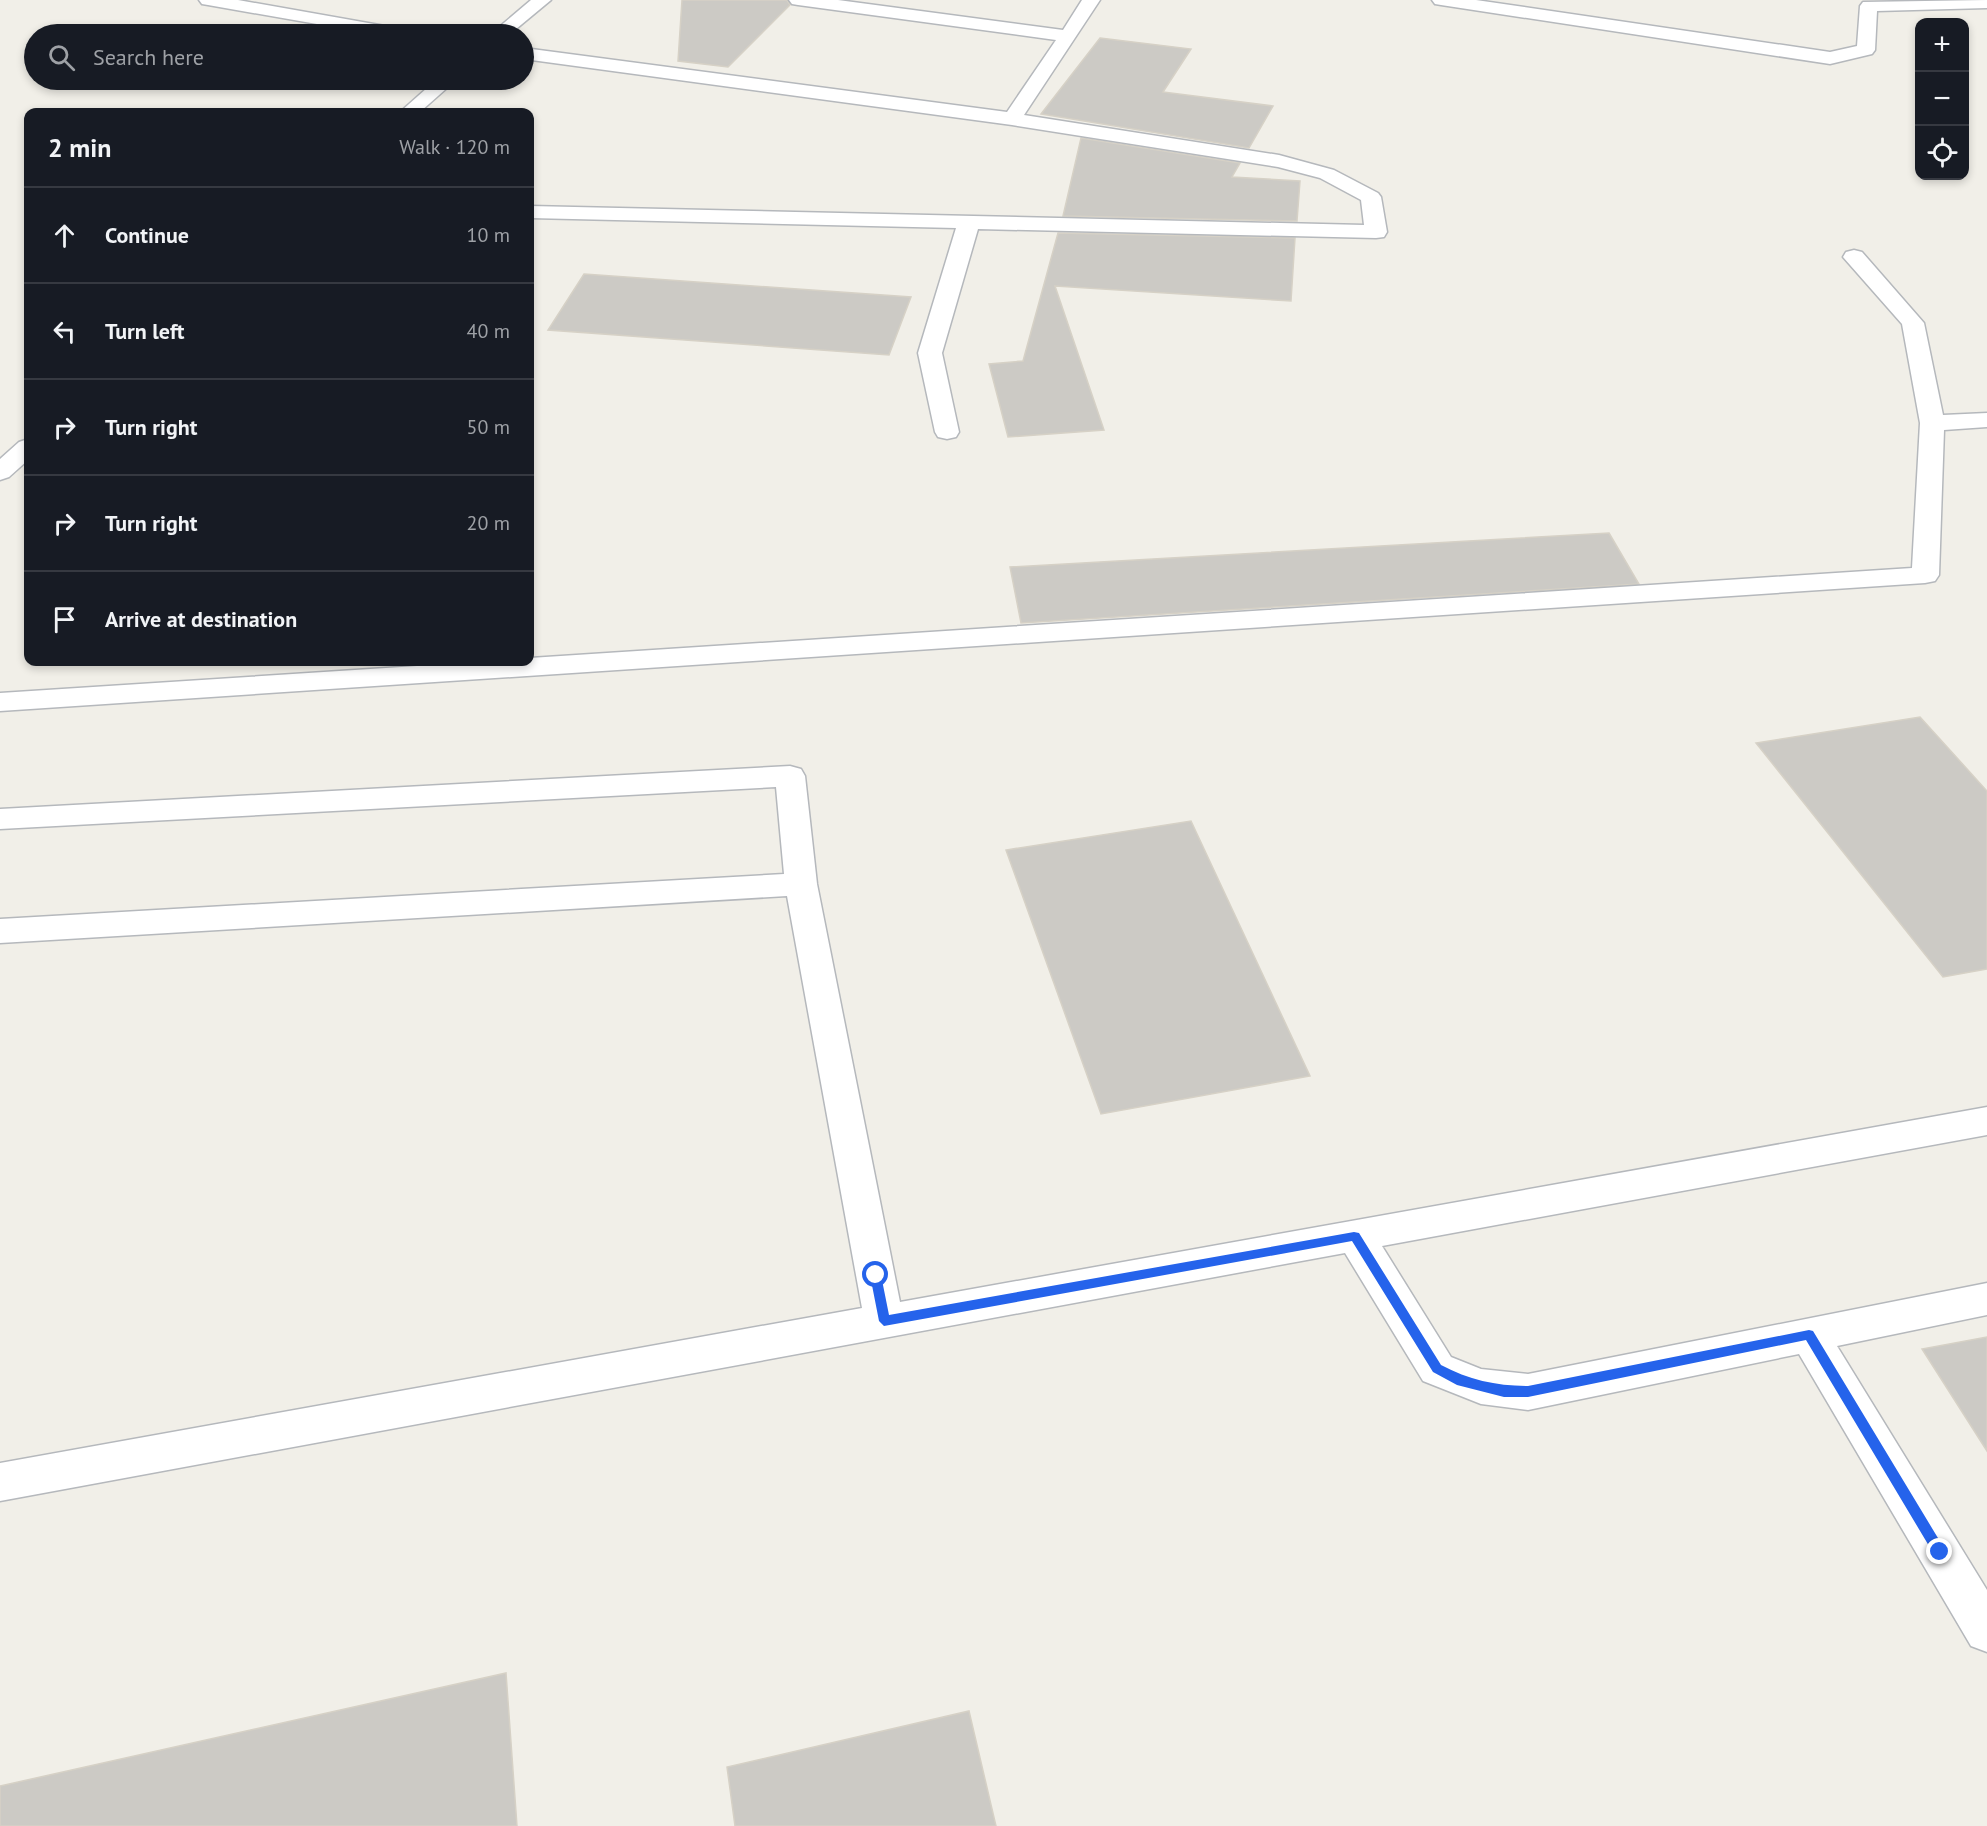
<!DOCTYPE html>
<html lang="en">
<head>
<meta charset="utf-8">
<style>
  body { margin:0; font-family:"PT Sans",sans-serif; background:#242831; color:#f1f3f6 }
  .controls { position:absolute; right:18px; top:18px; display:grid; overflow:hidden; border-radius:12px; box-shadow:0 3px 9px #0003 }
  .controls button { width:54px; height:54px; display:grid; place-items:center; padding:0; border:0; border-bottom:2px solid #363941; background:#171b24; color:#f1f3f6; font:30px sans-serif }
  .stop { position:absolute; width:18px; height:18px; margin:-14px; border:4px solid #2563eb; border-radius:50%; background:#fff }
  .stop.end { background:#2563eb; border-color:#fff; box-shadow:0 2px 6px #0008 }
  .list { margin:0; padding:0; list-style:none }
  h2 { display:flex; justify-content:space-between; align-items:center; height:78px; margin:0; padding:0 24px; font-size:26px }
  h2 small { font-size:20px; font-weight:400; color:#9ea1a6 }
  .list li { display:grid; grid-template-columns:39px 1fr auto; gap:18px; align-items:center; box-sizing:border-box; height:96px; padding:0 24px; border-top:2px solid #363941 }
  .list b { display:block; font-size:22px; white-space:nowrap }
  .list em { font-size:20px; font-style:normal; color:#9ea1a6 }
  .icon { flex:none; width:33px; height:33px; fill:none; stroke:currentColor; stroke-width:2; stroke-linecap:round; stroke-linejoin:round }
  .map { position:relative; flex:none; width:1987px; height:1826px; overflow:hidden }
  .search { position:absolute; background:#171b24; box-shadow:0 3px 9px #0003; left:24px; top:24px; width:510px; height:66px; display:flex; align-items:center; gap:15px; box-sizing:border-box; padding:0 21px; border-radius:33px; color:#9ea1a6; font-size:22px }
  .panel { position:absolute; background:#171b24; box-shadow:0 3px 9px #0003; left:24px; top:108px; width:510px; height:558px; border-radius:12px }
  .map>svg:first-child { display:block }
</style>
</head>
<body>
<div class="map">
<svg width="1987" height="1826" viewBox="0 0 1987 1826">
  <rect width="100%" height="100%" fill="#f1efe8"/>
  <path fill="#cccac5" stroke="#d6d1c6" stroke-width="1.5" d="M682 0H787L790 5 728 67 678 61Z
    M1100 38 1191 49 1163 92 1273 106 1249 148 1041 114Z
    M1081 138 1240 163 1232 177 1300 181 1297 221 1063 216Z
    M1058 233 1295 238 1291 301 1055 286 1104 430 1008 437 989 364 1023 361Z
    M584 274 911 297 889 355 548 330Z
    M1609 533 1639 584 1021 623 1010 567Z
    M1920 717 1987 791V969L1943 977 1756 743Z
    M1191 821 1310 1076 1101 1114 1006 850Z
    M1987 1337V1451L1922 1349Z
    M506 1673 517 1826H0V1786Z
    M969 1711 996 1826H735L727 1767Z"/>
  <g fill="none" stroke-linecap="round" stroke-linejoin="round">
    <g stroke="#b5b8bc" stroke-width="3">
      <path id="minor" d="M199 0H238L402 29 408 30 411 34H374L208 5 202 4Z
        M531 0H551L510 34H491Z
        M789 0H838L1063 30 1082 0H1100L1024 115 1279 155 1334 170 1378 193 1381 197 1387 232 1384 237 1376 238 978 229 942 353 959 432 956 437 947 439 938 437 935 432 918 353 956 228 530 218V206L1364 225 1361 200 1320 178 1278 167 1012 125 524 59V48L1007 112 1056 40 798 5 792 4Z
        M1432 0H1476L1830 52 1857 46 1860 6 1863 2 1987 0V8L1877 11 1875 50 1872 54 1830 64 1441 5 1435 4Z
        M436 80H456L420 112H400Z
        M1854 250 1862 252 1924 323 1943 415 1987 413V427L1944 430 1939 575 1935 581 1925 583 0 711V693L479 662H530V658L1912 568 1920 423 1902 324 1843 257 1846 252Z
        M28 439V460L9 477 0 480V459L19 442Z
        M790 766 801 769 805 776 817 884 900 1302 1987 1107V1135L1382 1246 1451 1357 1481 1369 1528 1374 1987 1283V1315L1837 1346 1987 1590V1652L1971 1646 1799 1354 1528 1410 1481 1404 1423 1381 1345 1253 0 1501V1463L862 1308 787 896 0 943V919L784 874 776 787 0 829V809Z"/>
    </g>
    <use href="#minor" fill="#fff" fill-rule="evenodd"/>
  </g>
  <path fill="#2563eb" d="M1354 1232 1359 1233 1441 1365C1469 1380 1497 1386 1528 1386L1809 1330 1813 1331 1944 1548 1946 1552 1944 1556H1935L1806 1340 1528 1397H1504L1457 1385 1433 1372 1352 1241 884 1326 879 1321 870 1275 876 1270 881 1275 889 1315Z"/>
</svg>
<div class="controls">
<button>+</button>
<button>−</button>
<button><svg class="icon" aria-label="locate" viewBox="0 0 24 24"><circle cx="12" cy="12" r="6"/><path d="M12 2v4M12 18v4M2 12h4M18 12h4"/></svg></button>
</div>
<div class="stop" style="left:876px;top:1275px"></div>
<div class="stop end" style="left:1940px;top:1552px"></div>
<div class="search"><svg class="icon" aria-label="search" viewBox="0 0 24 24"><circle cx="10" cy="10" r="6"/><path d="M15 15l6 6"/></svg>Search here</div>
<section class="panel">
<h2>2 min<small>Walk · 120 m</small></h2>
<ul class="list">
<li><svg class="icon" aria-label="ahead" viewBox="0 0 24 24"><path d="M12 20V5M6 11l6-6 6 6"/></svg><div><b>Continue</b></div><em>10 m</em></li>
<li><svg class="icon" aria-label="left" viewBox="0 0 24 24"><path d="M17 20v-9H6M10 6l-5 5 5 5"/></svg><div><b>Turn left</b></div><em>40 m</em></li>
<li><svg class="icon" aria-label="right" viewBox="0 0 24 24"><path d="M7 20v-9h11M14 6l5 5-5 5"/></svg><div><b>Turn right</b></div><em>50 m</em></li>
<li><svg class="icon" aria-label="right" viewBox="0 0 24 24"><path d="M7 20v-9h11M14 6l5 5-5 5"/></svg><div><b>Turn right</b></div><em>20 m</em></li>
<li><svg class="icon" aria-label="arrive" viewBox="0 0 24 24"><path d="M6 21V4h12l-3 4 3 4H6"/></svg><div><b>Arrive at destination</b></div></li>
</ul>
</section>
</div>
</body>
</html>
